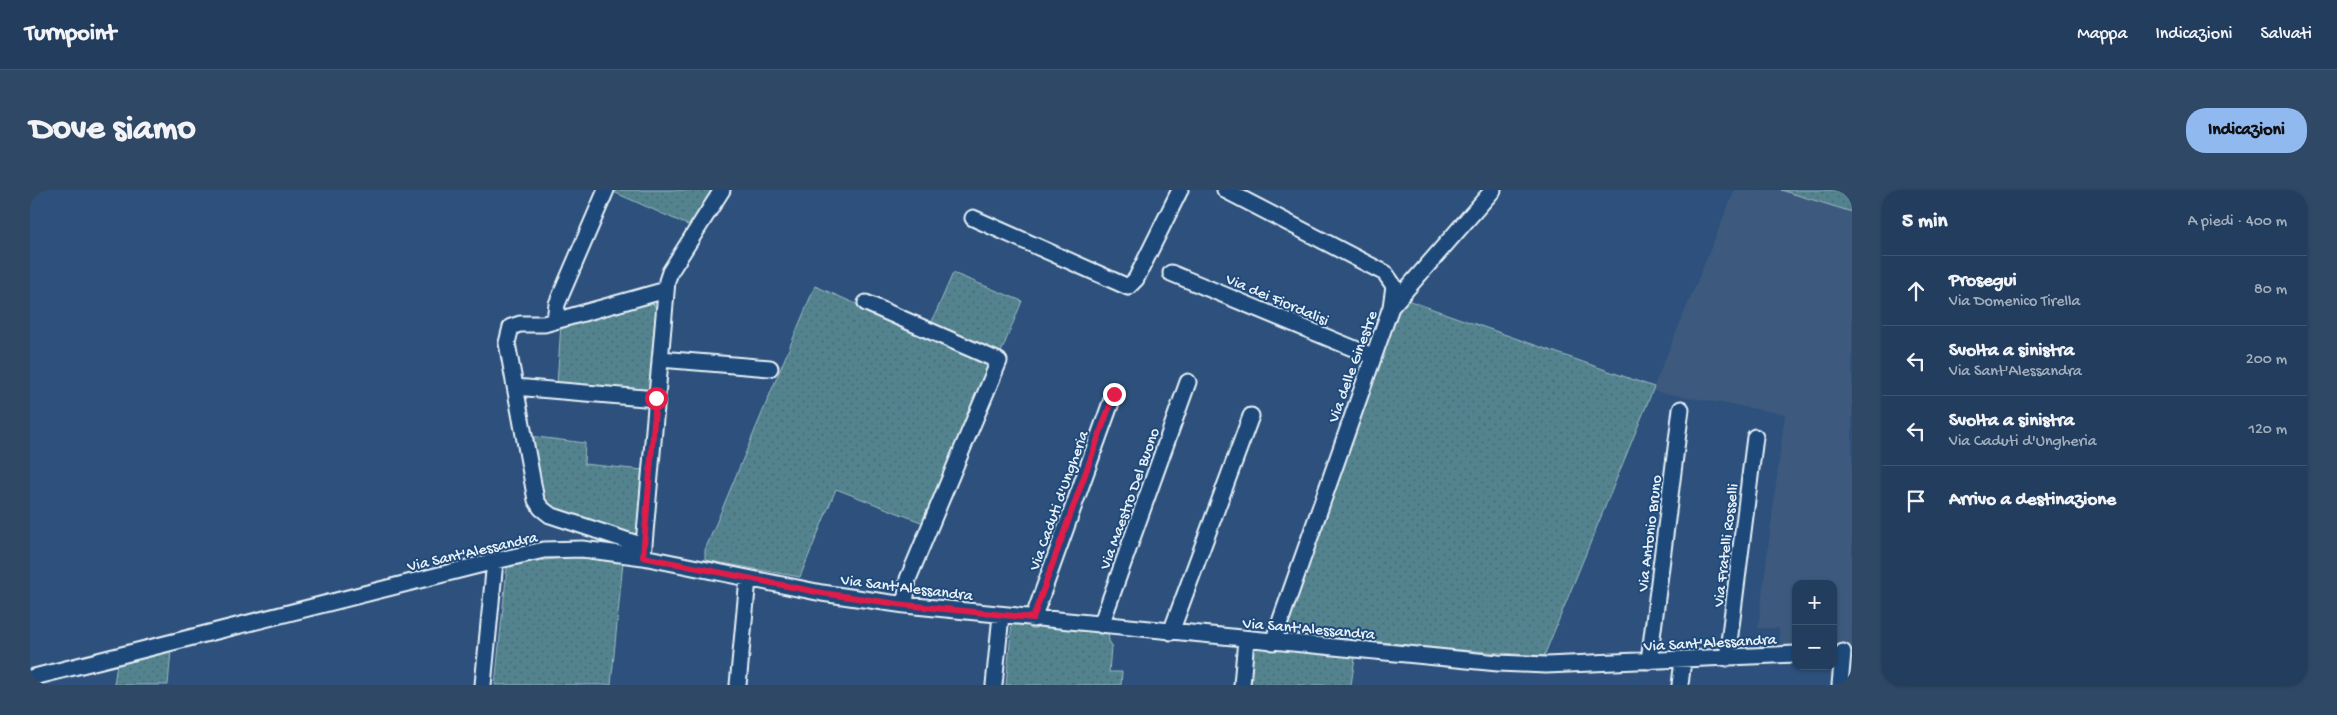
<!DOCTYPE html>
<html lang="it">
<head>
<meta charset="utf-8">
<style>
  body { margin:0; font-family:"Gochi Hand",sans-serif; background:#2e4866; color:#f1f3f6 }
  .controls { position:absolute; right:15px; bottom:15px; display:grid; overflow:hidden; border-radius:10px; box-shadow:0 1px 4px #0004 }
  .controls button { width:45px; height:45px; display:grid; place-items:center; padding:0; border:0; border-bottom:1px solid #3f5672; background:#223d5d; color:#f1f3f6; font:25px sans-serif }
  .stop { position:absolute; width:15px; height:15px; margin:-11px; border:4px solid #e11d48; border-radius:50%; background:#fff }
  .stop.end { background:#e11d48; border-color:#fff; box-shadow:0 1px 5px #0008 }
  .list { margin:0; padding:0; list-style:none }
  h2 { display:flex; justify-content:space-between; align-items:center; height:65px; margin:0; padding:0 20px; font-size:21px }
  h2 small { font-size:16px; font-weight:400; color:#a2aebc }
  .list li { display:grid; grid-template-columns:32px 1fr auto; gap:15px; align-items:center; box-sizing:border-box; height:70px; padding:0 20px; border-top:1px solid #3f5672 }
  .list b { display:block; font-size:19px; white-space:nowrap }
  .list p { margin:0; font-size:16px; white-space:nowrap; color:#a2aebc }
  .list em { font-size:16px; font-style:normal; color:#a2aebc }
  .icon { flex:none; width:28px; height:28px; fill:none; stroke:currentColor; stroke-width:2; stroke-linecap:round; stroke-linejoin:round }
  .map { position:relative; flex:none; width:1822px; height:495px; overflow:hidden; border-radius:20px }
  header { display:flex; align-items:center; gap:30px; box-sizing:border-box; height:70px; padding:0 25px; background:#223d5d; border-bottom:1px solid #3f5672 }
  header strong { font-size:24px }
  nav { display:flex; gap:28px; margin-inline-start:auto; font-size:18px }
  .intro { display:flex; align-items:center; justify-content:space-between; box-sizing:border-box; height:120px; padding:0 30px }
  h1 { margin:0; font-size:35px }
  .button { padding:12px 22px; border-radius:20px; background:#90b9f0; color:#111; font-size:18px; font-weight:700 }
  main { display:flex; gap:30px; padding:0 30px }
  aside { flex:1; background:#223d5d; border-radius:20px; box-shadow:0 1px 4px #0004 }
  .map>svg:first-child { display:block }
</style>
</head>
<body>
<header>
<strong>Turnpoint</strong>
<nav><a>Mappa</a><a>Indicazioni</a><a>Salvati</a></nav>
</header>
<div class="intro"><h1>Dove siamo</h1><a class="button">Indicazioni</a></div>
<main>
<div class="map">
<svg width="1822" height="495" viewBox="0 0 1822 495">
  <defs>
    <pattern id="grass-dots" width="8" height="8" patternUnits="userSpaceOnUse" patternTransform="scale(1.25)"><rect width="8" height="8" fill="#53838e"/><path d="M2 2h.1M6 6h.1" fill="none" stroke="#4e6b73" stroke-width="1.8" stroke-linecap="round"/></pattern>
  </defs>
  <rect width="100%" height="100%" fill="#2d517c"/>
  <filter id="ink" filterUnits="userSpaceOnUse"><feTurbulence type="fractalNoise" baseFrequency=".02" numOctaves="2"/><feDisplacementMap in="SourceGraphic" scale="10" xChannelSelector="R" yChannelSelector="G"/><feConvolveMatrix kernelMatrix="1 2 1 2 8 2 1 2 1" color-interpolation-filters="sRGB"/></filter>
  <g filter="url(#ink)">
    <path fill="#3e5a7e" d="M1705 0H1751L1822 22V456L1803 457V394H1766V459L1751 460 1749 438H1728L1755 224 1622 201Z"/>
    <path fill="url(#grass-dots)" stroke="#9ebac3" d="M579 0H686L660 36Z
      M1751 0H1822V22Z
      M923 83 992 111 970 165 900 136Z
      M785 96 962 173 896 334 806 299 770 387 675 370V360Z
      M1377 110 1624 197 1514 466 1417 459 1256 442 1363 130Z
      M620 113 624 114 626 119 620 203 527 194 531 134Z
      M499 246 555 253 554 274 613 280 608 350 521 319 509 301Z
      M541 367 593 372 581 495H465L477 378 480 374Z
      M982 432 1078 441 1079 451 1083 457H1081L1079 482H1092L1091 495H976Z
      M1227 456 1325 468 1321 495H1219L1221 464Z
      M141 460 138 495H84L87 474Z"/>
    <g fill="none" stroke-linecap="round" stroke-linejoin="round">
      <g stroke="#e8f1f8" stroke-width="19">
        <path id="minor" d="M1195 0 1355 83 1364 96 1361 117 1243 452
          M943 28 1098 97 1106 89 1150 0
          M1141 83 1342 166
          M836 113 969 171 878 389 875 415
          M1361 117 1463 0
          M525 130 527 114 576 0
          M630 169 740 178
          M485 197 626 209
          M614 356 520 325 511 318 506 310 477 153 481 137 490 134H514L636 100
          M613 366 637 91 640 82 692 0
          M1003 429 1084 204
          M1071 435 1158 192
          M1141 442 1221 226
          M1697 468 1725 247
          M1619 471 1651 219
          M0 488 465 371 514 360 552 359 613 367 792 403 875 415 1468 473 1516 475 1766 464
          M453 495 465 371
          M708 495 718 389
          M964 495 971 425
          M1212 495 1216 449
          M1650 495 1653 470
          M1810 495 1813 462"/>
      </g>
      <use href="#minor" stroke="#1f4a7a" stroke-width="15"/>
    </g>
  </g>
  <g fill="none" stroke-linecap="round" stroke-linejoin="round" filter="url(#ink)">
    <path stroke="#e11d48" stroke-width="6" d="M626 208 613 367 792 403 875 415 1003 428 1084 204"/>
  </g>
  <g text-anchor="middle" stroke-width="4" stroke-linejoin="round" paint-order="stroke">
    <g font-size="16" fill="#e8f1f8" stroke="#1f4a7a">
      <text transform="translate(1248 108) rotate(23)" y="6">Via dei Fiordalisi</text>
      <text transform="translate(1321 176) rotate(-70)" y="6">Via delle Ginestre</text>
      <text transform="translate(1098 308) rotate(-70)" y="6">Via Maestro Del Buono</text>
      <text transform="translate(1027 310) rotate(-70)" y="6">Via Caduti d'Ungheria</text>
      <text transform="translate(1618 343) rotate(-83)" y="6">Via Antonio Bruno</text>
      <text transform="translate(1694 355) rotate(-83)" y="6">Via Fratelli Rosselli</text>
      <text transform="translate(442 360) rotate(-13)" y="6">Via Sant'Alessandra</text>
      <text transform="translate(877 396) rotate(7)" y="6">Via Sant'Alessandra</text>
      <text transform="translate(1279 437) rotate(5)" y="6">Via Sant'Alessandra</text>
      <text transform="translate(1680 451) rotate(-3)" y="6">Via Sant'Alessandra</text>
    </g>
  </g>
</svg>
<div class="controls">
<button>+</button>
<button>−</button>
</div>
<div class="stop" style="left:626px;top:208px"></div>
<div class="stop end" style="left:1084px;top:204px"></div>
</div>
<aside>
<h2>5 min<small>A piedi · 400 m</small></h2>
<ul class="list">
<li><svg class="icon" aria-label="ahead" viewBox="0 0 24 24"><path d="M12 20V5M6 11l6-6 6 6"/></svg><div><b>Prosegui</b><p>Via Domenico Tirella</p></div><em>80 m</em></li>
<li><svg class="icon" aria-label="left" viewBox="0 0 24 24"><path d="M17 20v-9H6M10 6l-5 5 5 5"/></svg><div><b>Svolta a sinistra</b><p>Via Sant'Alessandra</p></div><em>200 m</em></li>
<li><svg class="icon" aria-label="left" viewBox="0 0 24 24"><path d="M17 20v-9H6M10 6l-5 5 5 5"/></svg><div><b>Svolta a sinistra</b><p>Via Caduti d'Ungheria</p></div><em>120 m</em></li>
<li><svg class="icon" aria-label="arrive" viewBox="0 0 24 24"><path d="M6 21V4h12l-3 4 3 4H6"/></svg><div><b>Arrivo a destinazione</b></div></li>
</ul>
</aside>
</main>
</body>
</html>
